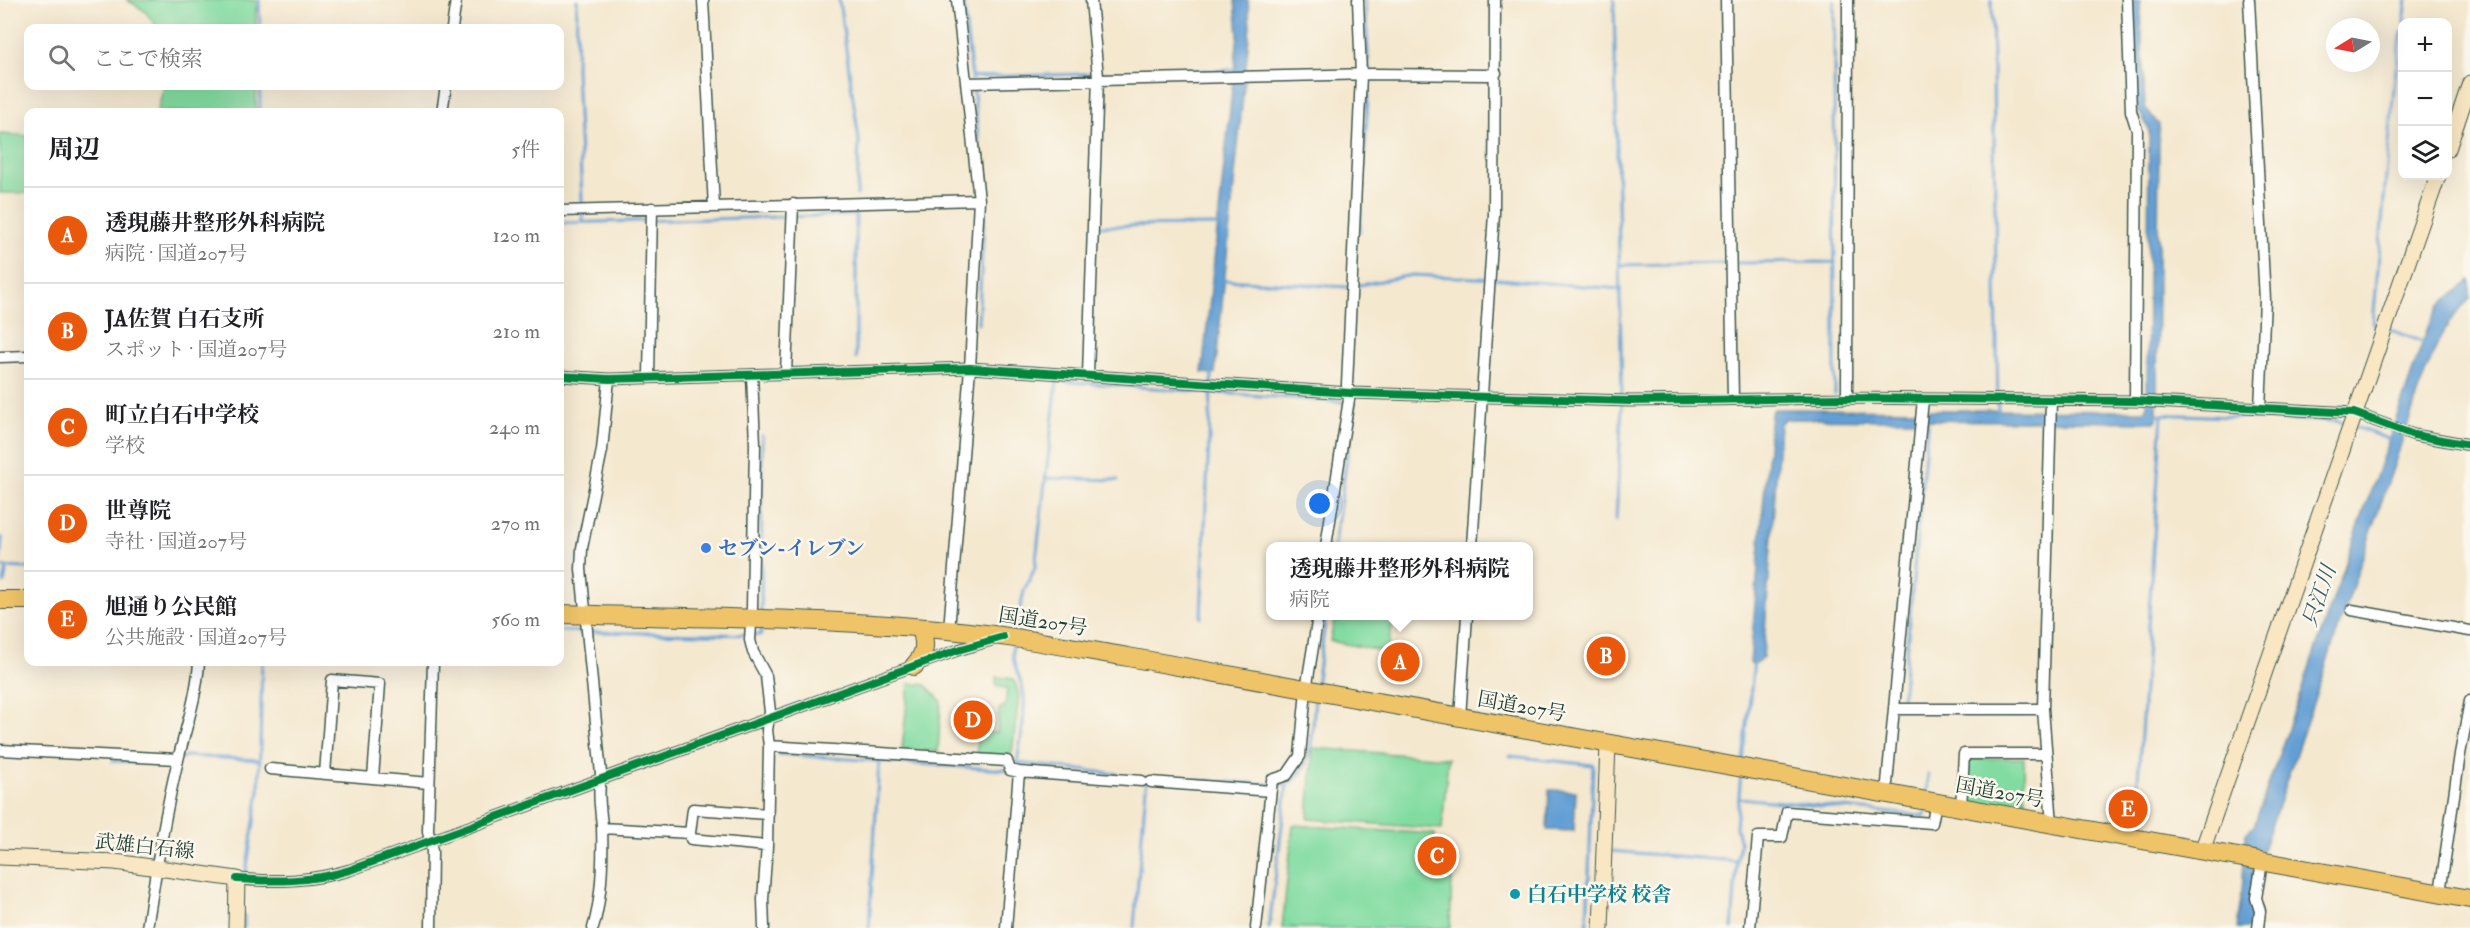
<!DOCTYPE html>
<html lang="ja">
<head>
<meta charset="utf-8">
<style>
  body { margin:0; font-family:"IM FELL Double Pica","Noto Serif JP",serif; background:#f6f6f6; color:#202124 }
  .controls { position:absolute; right:18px; top:18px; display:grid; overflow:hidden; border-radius:12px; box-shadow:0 6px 24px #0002 }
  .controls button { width:54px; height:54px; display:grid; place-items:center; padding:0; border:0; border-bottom:2px solid #e0e0e0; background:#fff; color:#202124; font:30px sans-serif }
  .compass { position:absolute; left:2326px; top:18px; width:54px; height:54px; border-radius:50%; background:#fff; box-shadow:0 6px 24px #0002; rotate:260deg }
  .you { position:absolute; left:1320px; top:504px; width:21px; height:21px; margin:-15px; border:4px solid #fff; border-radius:50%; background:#1a73e8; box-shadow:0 0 0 9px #1a73e833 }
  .badge { display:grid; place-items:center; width:39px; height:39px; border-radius:50%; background:#ea580c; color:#fff; font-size:20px; font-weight:700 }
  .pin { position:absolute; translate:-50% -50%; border:3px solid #fff; box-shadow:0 2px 6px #0006 }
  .popup { position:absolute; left:1266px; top:542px; width:267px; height:78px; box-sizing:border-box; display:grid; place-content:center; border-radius:12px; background:#fff; filter:drop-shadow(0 2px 4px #0005); font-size:20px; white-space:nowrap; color:#757577 }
  .popup b { font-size:22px; color:#202124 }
  .popup::after { content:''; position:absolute; left:50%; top:100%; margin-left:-12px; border:12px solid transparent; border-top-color:#fff }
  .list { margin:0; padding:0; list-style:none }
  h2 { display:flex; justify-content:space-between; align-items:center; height:78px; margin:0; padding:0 24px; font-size:26px }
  h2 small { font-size:20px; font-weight:400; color:#757577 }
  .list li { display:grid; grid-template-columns:39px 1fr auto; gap:18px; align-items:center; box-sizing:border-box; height:96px; padding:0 24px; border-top:2px solid #e0e0e0 }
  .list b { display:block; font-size:22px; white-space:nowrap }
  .list p { margin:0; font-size:20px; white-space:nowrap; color:#757577 }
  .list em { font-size:20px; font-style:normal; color:#757577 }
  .icon { flex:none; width:33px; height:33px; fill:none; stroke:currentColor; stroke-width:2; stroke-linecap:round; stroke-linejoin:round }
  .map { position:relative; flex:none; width:2470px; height:928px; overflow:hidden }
  .search { position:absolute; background:#fff; box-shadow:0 6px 24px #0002; left:24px; top:24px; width:540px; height:66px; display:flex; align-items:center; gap:15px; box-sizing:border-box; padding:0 21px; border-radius:12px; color:#757577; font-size:22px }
  .panel { position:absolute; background:#fff; box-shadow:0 6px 24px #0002; left:24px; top:108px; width:540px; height:558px; border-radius:12px }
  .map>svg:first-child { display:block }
</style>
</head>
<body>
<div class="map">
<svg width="2470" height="928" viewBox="0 0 2470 928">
  <rect width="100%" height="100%" fill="#fbf7ec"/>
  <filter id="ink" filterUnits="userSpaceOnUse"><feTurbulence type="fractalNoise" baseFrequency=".0167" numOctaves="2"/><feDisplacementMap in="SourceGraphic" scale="12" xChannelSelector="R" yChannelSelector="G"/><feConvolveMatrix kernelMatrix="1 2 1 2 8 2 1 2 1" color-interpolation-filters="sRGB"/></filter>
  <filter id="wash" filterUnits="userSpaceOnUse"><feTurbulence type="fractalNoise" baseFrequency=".008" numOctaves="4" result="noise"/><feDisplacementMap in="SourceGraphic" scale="24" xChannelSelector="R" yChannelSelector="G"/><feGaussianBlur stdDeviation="1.35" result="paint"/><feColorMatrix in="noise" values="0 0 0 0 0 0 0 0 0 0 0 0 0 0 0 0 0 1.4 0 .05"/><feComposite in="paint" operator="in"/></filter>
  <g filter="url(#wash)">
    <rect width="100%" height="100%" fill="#f4e8cf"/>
    <path fill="#82dca1" stroke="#508c6a" stroke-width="1.5" d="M127 0H256V28H158L145 11Z
      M164 86H256V112H157Z
      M0 134 28 136V193H0Z
      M1335 616H1394L1387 652 1330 641Z
      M996 677 1014 679 1019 696 1012 753 1006 757 977 755V731L997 733 999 709 1005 706 1007 689 996 685Z
      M909 683 926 685 941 701 938 752 902 749Z
      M1313 748 1448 758 1442 829 1308 819Z
      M2024 758 2025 812 1968 802 1969 759Z
      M1293 825 1435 834 1434 877 1452 878 1450 928H1282Z"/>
    <path fill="#639fd4" stroke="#416e84" stroke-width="1.5" d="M1235 0H1248L1250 26 1215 374 1202 373 1238 34Z
      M2133 0H2140L2145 107 2159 125 2157 419 2155 422 1784 419 1780 424 1763 658 1753 665 1750 663 1771 413 1774 409 2144 411 2147 406 2149 129 2137 108Z
      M2470 280V299C2446 320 2437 345 2425 374L2263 850H2257L2251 900V928H2237L2242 891 2246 833 2254 826 2428 327 2440 306Z
      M1549 790 1576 791 1574 831 1547 830Z"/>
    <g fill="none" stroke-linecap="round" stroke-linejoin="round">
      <path stroke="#639fd4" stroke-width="3" d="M259 0 260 28
        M577 0 576 70 583 222
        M839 0 859 140 857 195
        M963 0 972 80
        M1365 0 1369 70
        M1614 0 1622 398
        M1834 0 1835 394
        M1992 0 1998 412
        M2404 22 2407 0
        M972 77 1237 70
        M260 86V112
        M973 86 985 201 978 324
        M560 223 856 215V358
        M1100 226 1221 225
        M1360 231 1369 77
        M1734 263 1835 262
        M1621 265 1728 263
        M1223 280 1348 287
        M1354 286 1412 275 1499 279 1621 289
        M2380 326 2373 324 2395 76 2402 31
        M2389 329 2425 343
        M2155 414 2337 421 2346 424
        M2355 427 2391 440
        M1045 478 1118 480
        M1616 520 1622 405
        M0 537 2 538 0 559
        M1334 546 1355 402H1351
        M0 567 28 568
        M4 583 7 567
        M761 612 762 436
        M1201 618 1212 371
        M560 631 584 632
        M590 632 761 635V624
        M1015 633 1024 591 1035 568 1057 381 1345 402
        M1013 645C1010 663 1022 678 1024 696 1026 717 1020 742 1017 763L1117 774
        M1316 685 1326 616
        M1902 700 1928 418
        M778 754 1006 770
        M1510 756 1593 765 1587 928
        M182 758 185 756 260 760
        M113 761 175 764
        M1743 761 1754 661
        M1189 780 1287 785C1316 769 1312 726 1315 697
        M1927 793 1928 774
        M2137 795 2162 415
        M1739 798 1925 816 1926 806
        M1610 851 1737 861 1732 928
        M1737 861 1740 843 1736 827 1741 774
        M245 878 259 791 262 662
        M244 915V928
        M1134 927 1147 777
        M869 928 879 761
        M1269 928 1287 785"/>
    </g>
  </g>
  <g filter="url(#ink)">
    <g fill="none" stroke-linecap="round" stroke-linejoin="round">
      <g stroke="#3f574b" stroke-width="13">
        <path id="street" d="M703 0 714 207
          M1726 0 1733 399
          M2127 0 2131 111 2137 130 2135 401
          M2249 0 2265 300 2260 408
          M452 28 456 0
          M966 83 1373 74 1487 75 1496 73
          M442 112 446 86
          M560 211 979 200
          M0 357 28 356
          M786 373 793 204
          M752 375 755 444 752 608 750 640 753 652 766 676 770 712 767 730 769 746 767 846 763 899 764 928
          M1088 375 1098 77 1091 0
          M560 376 609 379 970 368 1350 393 1630 401 1847 398 2135 401 2354 413 2414 435 2470 445
          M649 377 652 208
          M1847 398 1848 0
          M2051 400 2043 709 2052 824
          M1326 546 1350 393 1347 385 1361 75 1358 0
          M1472 546 1494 214 1495 0
          M2352 610 2470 631
          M949 630 970 368 979 200 957 0
          M1895 709H2043
          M1460 717 1467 616
          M769 746 1007 761 1010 770 1019 772 1142 781
          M0 750 178 759
          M270 769 429 783
          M325 774 332 680 380 684 373 778
          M1151 782 1271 791
          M1886 794 1923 399
          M1961 808 1964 754H2046
          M602 828 690 833 693 809 768 814
          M690 833 691 839 767 846
          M237 879C278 882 309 882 350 870L958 650 995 639
          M2440 893 2460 754 2470 701
          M147 928C156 871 165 812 179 756 187 724 197 695 199 662
          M431 928 432 851 428 831 433 662
          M593 928C602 898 603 857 602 825 600 808 598 792 601 774L581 569 582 548 602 450 609 379
          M1006 928 1019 772
          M1256 928 1272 780 1287 775 1300 756 1306 690 1318 616
          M1750 928 1758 837H1782L1787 812 1932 823 1936 803
          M2258 928 2260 911 2256 898 2262 862"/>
      </g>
      <g stroke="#3f574b" stroke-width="17">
        <path id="secondary" d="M2448 149 2470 83
          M2202 851 2438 176
          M0 857 115 862 237 879 236 928
          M1601 928 1608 744"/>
      </g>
      <g stroke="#3f574b" stroke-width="20">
        <path id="highway" d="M0 600H28
          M560 614C689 618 819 617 948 630 1008 635 1068 647 1128 657L2470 899
          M914 666C926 653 926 645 921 628"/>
      </g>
      <use href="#street" stroke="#fff" stroke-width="10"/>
      <use href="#secondary" stroke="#f9e7c3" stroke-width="15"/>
      <use href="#highway" stroke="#efc469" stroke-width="18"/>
      <g stroke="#fbf7ec" stroke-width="11">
        <path id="cycleway" d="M560 376 609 379 970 368 1350 393 1630 401 1847 398 2135 401 2354 413 2414 435 2470 445
          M237 879C278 882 309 882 350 870L958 650 1003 637"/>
      </g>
      <use href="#cycleway" stroke="#00873e" stroke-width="8"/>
    </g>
  </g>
  <circle fill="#3f7fe0" stroke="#fbf7ec" stroke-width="2" cx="706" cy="548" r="6"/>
  <circle fill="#0f9aa8" stroke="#fbf7ec" stroke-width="2" cx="1515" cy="894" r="6"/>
  <g text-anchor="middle" stroke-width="5" stroke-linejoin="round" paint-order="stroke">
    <g font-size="20" font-weight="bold" fill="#366cbe" stroke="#fbf7ec" text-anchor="start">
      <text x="718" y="555">セブン-イレブン</text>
    </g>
    <g font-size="20" fill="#1f3d34" stroke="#fbf7ec">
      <text transform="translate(1043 621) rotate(9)" y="7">国道207号</text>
      <text transform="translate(1522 706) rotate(10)" y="7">国道207号</text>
      <text transform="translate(2000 792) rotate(10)" y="7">国道207号</text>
      <text transform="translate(145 846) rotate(6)" y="7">武雄白石線</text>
    </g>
    <g font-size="20" font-weight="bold" fill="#0d838f" stroke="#fbf7ec" text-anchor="start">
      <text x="1527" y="901">白石中学校 校舎</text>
    </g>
    <g font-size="21" font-style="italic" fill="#375f6c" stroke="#fbf7ec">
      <text transform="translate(2319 596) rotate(-71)" y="7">只江川</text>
    </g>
  </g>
</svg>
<div class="controls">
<button>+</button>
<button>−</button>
<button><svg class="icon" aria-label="layers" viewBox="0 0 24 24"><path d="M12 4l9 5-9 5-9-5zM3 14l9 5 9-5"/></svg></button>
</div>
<svg class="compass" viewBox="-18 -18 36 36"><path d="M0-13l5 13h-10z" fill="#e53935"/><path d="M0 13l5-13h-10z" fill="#757577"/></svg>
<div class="you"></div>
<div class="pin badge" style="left:1400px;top:662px">A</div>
<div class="popup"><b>透現藤井整形外科病院</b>病院</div>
<div class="pin badge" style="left:1606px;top:656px">B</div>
<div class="pin badge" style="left:1437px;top:856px">C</div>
<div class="pin badge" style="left:973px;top:720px">D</div>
<div class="pin badge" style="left:2128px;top:809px">E</div>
<div class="search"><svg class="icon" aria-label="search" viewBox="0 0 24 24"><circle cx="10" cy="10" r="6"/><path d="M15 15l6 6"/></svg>ここで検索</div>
<section class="panel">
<h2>周辺<small>5件</small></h2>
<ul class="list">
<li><span class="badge">A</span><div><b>透現藤井整形外科病院</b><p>病院 · 国道207号</p></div><em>120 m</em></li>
<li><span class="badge">B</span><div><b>JA佐賀 白石支所</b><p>スポット · 国道207号</p></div><em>210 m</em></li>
<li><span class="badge">C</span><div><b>町立白石中学校</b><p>学校</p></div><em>240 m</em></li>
<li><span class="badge">D</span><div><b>世尊院</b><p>寺社 · 国道207号</p></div><em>270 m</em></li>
<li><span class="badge">E</span><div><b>旭通り公民館</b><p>公共施設 · 国道207号</p></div><em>560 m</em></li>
</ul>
</section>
</div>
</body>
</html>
